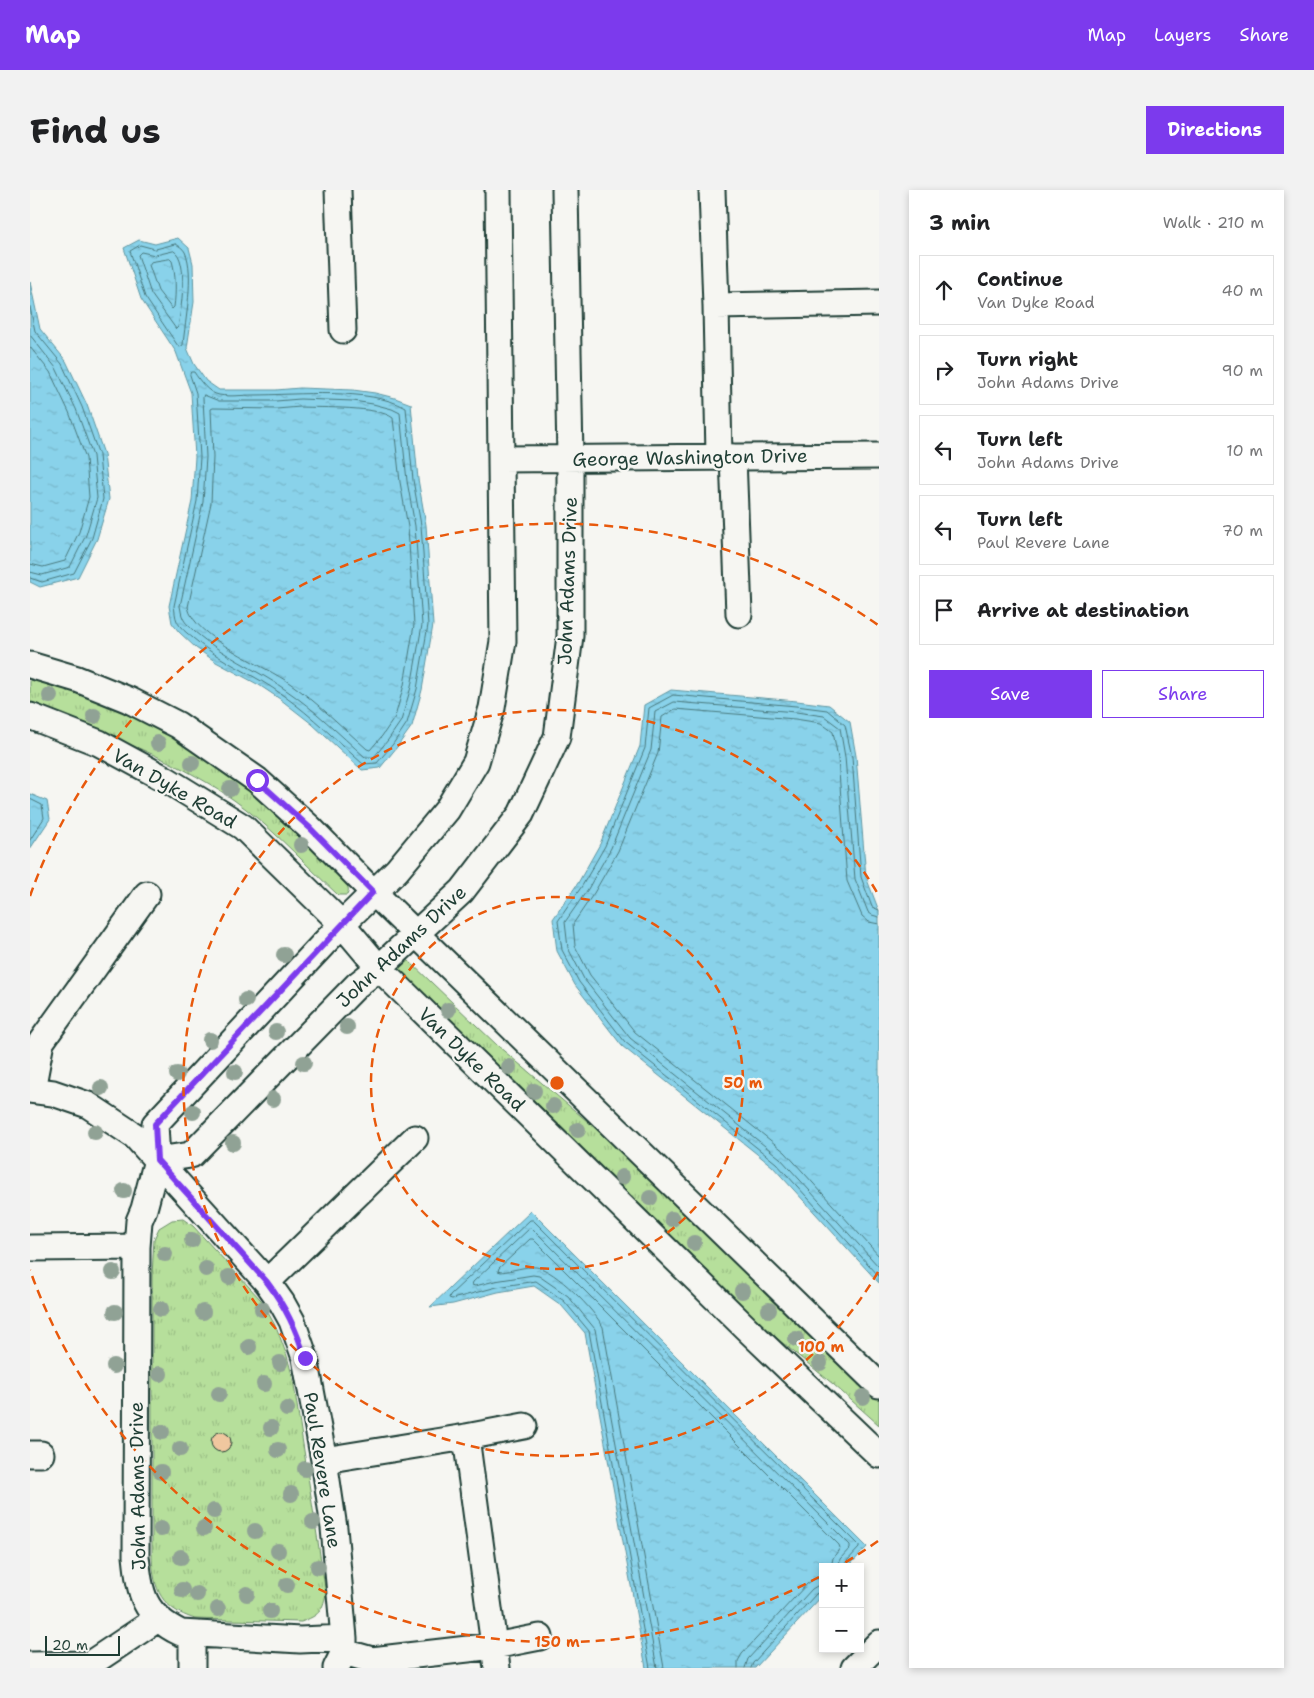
<!DOCTYPE html>
<html lang="en">
<head>
<meta charset="utf-8">
<style>
  body { margin:0; font-family:"Shantell Sans",sans-serif; background:#f2f2f2; color:#202124 }
  .controls { position:absolute; right:15px; bottom:15px; display:grid; overflow:hidden; border-radius:0px; box-shadow:0 2px 8px #0003 }
  .controls button { width:45px; height:45px; display:grid; place-items:center; padding:0; border:0; border-bottom:1px solid #e0e0e0; background:#fff; color:#202124; font:25px sans-serif }
  .scale { position:absolute; left:15px; bottom:12px; width:75px; box-sizing:border-box; padding-left:5px; border:2px solid #1f3d34; border-top:0; font-size:14px; line-height:18px; white-space:nowrap; color:#1f3d34; -webkit-text-stroke:4px #f6f6f2; paint-order:stroke }
  .stop { position:absolute; width:15px; height:15px; margin:-11px; border:4px solid #7c3aed; border-radius:50%; background:#fff }
  .stop.end { background:#7c3aed; border-color:#fff; box-shadow:0 1px 5px #0008 }
  .list { margin:0; padding:0; list-style:none }
  h2 { display:flex; justify-content:space-between; align-items:center; height:65px; margin:0; padding:0 20px; font-size:21px }
  h2 small { font-size:16px; font-weight:400; color:#757577 }
  .list li { display:grid; grid-template-columns:32px 1fr auto; gap:15px; align-items:center; box-sizing:border-box; height:70px; margin:0 10px 10px; padding:0 10px; border:1px solid #e0e0e0; border-radius:0px }
  .list b { display:block; font-size:19px; white-space:nowrap }
  .list p { margin:0; font-size:16px; white-space:nowrap; color:#757577 }
  .list em { font-size:16px; font-style:normal; color:#757577 }
  .actions { display:flex; gap:10px; padding:15px 20px }
  .actions a { flex:1; padding:11px 0; border:1px solid #7c3aed; border-radius:0px; text-align:center; font-size:18px; color:#7c3aed }
  .actions .main { background:#7c3aed; color:#fff }
  .icon { flex:none; width:28px; height:28px; fill:none; stroke:currentColor; stroke-width:2; stroke-linecap:round; stroke-linejoin:round }
  .map { position:relative; flex:none; width:849px; height:1478px; overflow:hidden; border-radius:0px }
  header { display:flex; align-items:center; gap:30px; box-sizing:border-box; height:70px; padding:0 25px; background:#7c3aed; color:#fff }
  header strong { font-size:24px }
  nav { display:flex; gap:28px; margin-inline-start:auto; font-size:18px }
  .intro { display:flex; align-items:center; justify-content:space-between; box-sizing:border-box; height:120px; padding:0 30px }
  h1 { margin:0; font-size:35px }
  .button { padding:12px 22px; border-radius:0px; background:#7c3aed; color:#fff; font-size:18px; font-weight:700 }
  main { display:flex; gap:30px; padding:0 30px }
  aside { flex:1; background:#fff; border-radius:0px; box-shadow:0 2px 8px #0003 }
  .map>svg:first-child { display:block }
</style>
</head>
<body>
<header>
<strong>Map</strong>
<nav><a>Map</a><a>Layers</a><a>Share</a></nav>
</header>
<div class="intro"><h1>Find us</h1><a class="button">Directions</a></div>
<main>
<div class="map">
<svg width="849" height="1478" viewBox="0 0 849 1478">
  <defs>
    <pattern id="grass-tufts" width="24" height="20" patternUnits="userSpaceOnUse" patternTransform="scale(1.25)"><rect width="24" height="20" fill="#b6df9b"/><path d="M3 7l-1-3M5 7V3M7 7l1-3M15 17l-1-3M17 17v-4M19 17l1-3" fill="none" stroke="#9cc086"/></pattern>
    <pattern id="water-ripples" width="26" height="14" patternUnits="userSpaceOnUse" patternTransform="scale(1.25)"><rect width="26" height="14" fill="#89d2ea"/><path d="M2 4q2-2 4 0t4 0M15 11q2-2 4 0t4 0" fill="none" stroke="#76b5c9"/></pattern>
  </defs>
  <rect width="100%" height="100%" fill="#f6f6f2"/>
  <filter id="ink" filterUnits="userSpaceOnUse"><feTurbulence type="fractalNoise" baseFrequency=".02" numOctaves="2"/><feDisplacementMap in="SourceGraphic" scale="10" xChannelSelector="R" yChannelSelector="G"/><feConvolveMatrix kernelMatrix="1 2 1 2 8 2 1 2 1" color-interpolation-filters="sRGB"/></filter>
  <g filter="url(#ink)">
    <path fill="url(#grass-tufts)" stroke="#6a8e68" d="M0 483C56 505 111 525 162 557 207 587 245 622 285 658 295 667 325 692 317 705H308C279 678 248 644 216 619 153 570 74 544 0 516Z
      M374 770 379 771 468 856 608 974 849 1210V1235L803 1194 716 1123 371 783 369 779V774Z
      M153 1029 163 1036 231 1110 247 1139 257 1166 263 1189 296 1404C292 1422 289 1425 271 1432L165 1429C131 1418 124 1401 122 1367V1086L124 1049 129 1038 142 1030Z"/>
    <path fill="url(#water-ripples)" stroke="#5f96a1" d="M148 48 159 58 163 74 164 112 157 158 164 174 176 191 189 200H246L270 198 323 200 345 203 365 208 381 214 388 289 396 335 403 435 392 500 382 536 367 557 350 578 332 580 282 534 250 509 229 495 186 472 166 458 149 442 142 433 139 416 162 311 165 267 161 203 146 162 111 109 94 58 109 50 125 54Z
      M0 92 10 139 36 171 57 215 74 264 79 309 67 349 48 387 10 397 0 392Z
      M641 500 767 511 799 515 820 532 826 566 836 687 849 721V1093L742 976 592 856 545 795 527 761 523 729 548 693 570 654 610 556 614 515Z
      M0 604 17 611 20 629 0 659Z
      M501 1021 837 1357 818 1377H793V1405L725 1478H616L555 1143 531 1115 504 1096 468 1102 423 1114 400 1117Z"/>
    <g fill="none" stroke-linecap="round" stroke-linejoin="round">
      <path stroke="#49797d" stroke-width="1" d="M146 54C149 56 153 58 155 62 165 83 155 131 153 155L150 157 148 156 115 107 100 61 110 55 125 59Z
        M144 61C159 70 151 121 148 137L146 139 121 104 108 65 111 62 125 65Z
        M140 69 142 71C146 84 146 103 144 117L142 119 128 101 119 75 121 72Z
        M0 117 5 141 32 174 52 217 69 265 73 309 62 348 44 383 12 392 0 388
        M0 145 26 178 46 219 63 266 67 308 56 345 40 377 12 385 0 382
        M0 157 20 182 39 222 56 268 59 307 49 342 35 371 13 377 0 374
        M161 182H164C170 191 178 203 189 205 200 207 213 205 224 205 265 205 340 197 376 218L383 290 391 335 398 435 387 499 377 533 363 554 347 573 333 574C307 551 282 526 254 506 225 484 190 472 163 448 157 443 150 438 147 431 145 427 145 421 144 416L167 311 170 267 166 203 160 185Z
        M174 205 189 211H246L270 209 323 211 343 214 362 219 370 223 377 291 385 336 392 435 381 497 371 531 358 550 344 567H335C309 544 284 519 256 500 226 479 193 466 165 442 161 438 155 433 153 428 151 424 151 420 150 416L173 312 176 267 173 208Z
        M271 217C292 218 348 216 363 228L370 292 378 337 384 435 374 495 365 527 352 546 340 560 337 559C312 537 288 513 261 494 236 476 164 448 158 417L181 313 183 267 181 219 183 218 246 219Z
        M0 609 12 615 14 628 0 650
        M849 720 842 717 831 687 822 567 815 535 797 520 766 516 643 505 619 518 615 558 575 656 552 696 528 731 532 760 549 792 595 852 746 973 849 1086
        M849 727 842 725 838 722 825 689 815 567 810 538 794 526 766 522 644 512 625 522 621 560 581 658 558 699 535 732 538 758 554 789 600 848 750 968 849 1077
        M849 734 839 732 832 726 817 691 808 568 803 542 791 533 765 529 645 519 632 527 628 563 588 661 564 703 543 734 545 756 560 785 605 842 755 962 849 1066
        M620 1478 559 1141 534 1111 506 1091 467 1097 422 1109 419 1108 420 1105 500 1030H503L829 1355V1358L816 1372 815 1377
        M627 1478 565 1139 538 1106 509 1086 503 1085 465 1091 445 1096 442 1095 443 1092 500 1038 503 1039 820 1355V1358L810 1369 809 1377
        M634 1478 573 1137C565 1121 525 1079 506 1077 495 1076 482 1081 471 1082L468 1081 469 1078 500 1049H503L809 1355 810 1358 803 1368 801 1377
        M708 1478V1471L712 1464 777 1394 784 1389 793 1388
        M715 1478 718 1469 782 1399 787 1396 793 1395
        M721 1478 723 1473 787 1403 793 1402"/>
    </g>
    <path fill="#f0c79f" stroke="#1f3d34" d="M181 1252a10 10 0 1 1 20 0a10 10 0 1 1-20 0Z"/>
    <g fill="none" stroke-linecap="round" stroke-linejoin="round">
      <g stroke="#1f3d34" stroke-width="29">
        <path id="minor" d="M308 0 313 140
          M682 0 686 116 849 113
          M686 116 689 267
          M703 267 709 424
          M471 269 849 266
          M0 475 47 489 99 510 148 535 227 590 280 638 343 702 849 1195
          M0 526 69 553 137 590 213 637 312 734 349 778 715 1137 849 1265
          M0 900 23 903 58 915 105 946 237 1092 252 1113 262 1131 275 1168 294 1270 304 1338 314 1448V1462L306 1478
          M2 900 11 852 117 704
          M127 970 161 965 327 795 349 778 432 701 491 624 527 547 540 446V268L535 0
          M0 1058 107 1057
          M237 1092 385 948
          M436 1247 467 1478
          M0 1264H11
          M294 1270 436 1247 494 1236
          M314 1448 270 1450 151 1443C113 1425 110 1404 106 1366L107 1057 109 1031 114 1019 127 970 125 934 312 734 367 680 417 620 446 572 462 518 473 451 468 0
          M314 1462 342 1470 464 1456 510 1447
          M0 1475 60 1474 129 1428
          M162 1478V1444
          M824 1478 849 1453"/>
      </g>
      <use href="#minor" stroke="#f6f6f2" stroke-width="25"/>
    </g>
    <g fill="#90a295">
      <circle cx="20" cy="506" r="8"/>
      <circle cx="64" cy="526" r="8"/>
      <circle cx="128" cy="553" r="8"/>
      <circle cx="162" cy="573" r="8"/>
      <circle cx="200" cy="599" r="8"/>
      <circle cx="271" cy="655" r="8"/>
      <circle cx="254" cy="765" r="8"/>
      <circle cx="216" cy="810" r="8"/>
      <circle cx="418" cy="820" r="8"/>
      <circle cx="317" cy="837" r="8"/>
      <circle cx="246" cy="842" r="8"/>
      <circle cx="180" cy="850" r="8"/>
      <circle cx="274" cy="873" r="8"/>
      <circle cx="479" cy="877" r="8"/>
      <circle cx="205" cy="882" r="8"/>
      <circle cx="147" cy="884" r="8"/>
      <circle cx="71" cy="898" r="8"/>
      <circle cx="504" cy="901" r="8"/>
      <circle cx="243" cy="909" r="8"/>
      <circle cx="523" cy="916" r="8"/>
      <circle cx="163" cy="922" r="8"/>
      <circle cx="548" cy="940" r="8"/>
      <circle cx="65" cy="942" r="8"/>
      <circle cx="203" cy="953" r="8"/>
      <circle cx="592" cy="987" r="8"/>
      <circle cx="94" cy="1001" r="8"/>
      <circle cx="620" cy="1008" r="8"/>
      <circle cx="642" cy="1029" r="8"/>
      <circle cx="162" cy="1050" r="8"/>
      <circle cx="664" cy="1053" r="8"/>
      <circle cx="135" cy="1064" r="8"/>
      <circle cx="176" cy="1079" r="8"/>
      <circle cx="83" cy="1082" r="8"/>
      <circle cx="199" cy="1087" r="8"/>
      <circle cx="712" cy="1101" r="8"/>
      <circle cx="131" cy="1119" r="8"/>
      <circle cx="232" cy="1119" r="8"/>
      <circle cx="739" cy="1120" r="8"/>
      <circle cx="85" cy="1122" r="8"/>
      <circle cx="173" cy="1122" r="8"/>
      <circle cx="766" cy="1149" r="8"/>
      <circle cx="219" cy="1157" r="8"/>
      <circle cx="250" cy="1173" r="8"/>
      <circle cx="790" cy="1173" r="8"/>
      <circle cx="84" cy="1176" r="8"/>
      <circle cx="130" cy="1184" r="8"/>
      <circle cx="234" cy="1194" r="8"/>
      <circle cx="189" cy="1204" r="8"/>
      <circle cx="833" cy="1207" r="8"/>
      <circle cx="257" cy="1219" r="8"/>
      <circle cx="241" cy="1238" r="8"/>
      <circle cx="132" cy="1242" r="8"/>
      <circle cx="150" cy="1259" r="8"/>
      <circle cx="248" cy="1260" r="8"/>
      <circle cx="275" cy="1279" r="8"/>
      <circle cx="131" cy="1282" r="8"/>
      <circle cx="261" cy="1304" r="8"/>
      <circle cx="184" cy="1321" r="8"/>
      <circle cx="283" cy="1332" r="8"/>
      <circle cx="174" cy="1338" r="8"/>
      <circle cx="131" cy="1339" r="8"/>
      <circle cx="225" cy="1341" r="8"/>
      <circle cx="248" cy="1361" r="8"/>
      <circle cx="151" cy="1367" r="8"/>
      <circle cx="288" cy="1377" r="8"/>
      <circle cx="257" cy="1395" r="8"/>
      <circle cx="152" cy="1400" r="8"/>
      <circle cx="167" cy="1404" r="8"/>
      <circle cx="217" cy="1404" r="8"/>
      <circle cx="188" cy="1419" r="8"/>
      <circle cx="240" cy="1421" r="8"/>
    </g>
  </g>
  <g fill="none" stroke-linecap="round" stroke-linejoin="round" filter="url(#ink)">
    <path stroke="#7c3aed" stroke-width="6" d="M227 590 280 638 343 702 125 934 127 970 237 1092C255 1116 267 1140 275 1168"/>
  </g>
  <g fill="none" stroke="#e8590c" stroke-width="2.5" stroke-dasharray="9 6">
    <circle cx="527" cy="893" r="186"/>
    <path d="M848 1082A373 373 0 1 1 848 704"/>
    <path d="M848 1351A559 559 0 0 1 811 1375M789 1387A559 559 0 0 1 0 1080M0 706A559 559 0 0 1 848 435"/>
  </g>
  <g text-anchor="middle" stroke-width="4.5" stroke-linejoin="round" paint-order="stroke">
    <g font-size="19" fill="#1f3d34" stroke="#f6f6f2">
      <text transform="translate(660 267) rotate(-1)" y="7">George Washington Drive</text>
      <text transform="translate(537 391) rotate(-88)" y="7">John Adams Drive</text>
      <text transform="translate(145 598) rotate(30)" y="7">Van Dyke Road</text>
      <text transform="translate(371 756) rotate(-43)" y="7">John Adams Drive</text>
      <text transform="translate(442 869) rotate(44)" y="7">Van Dyke Road</text>
      <text transform="translate(293 1280) rotate(81)" y="7">Paul Revere Lane</text>
      <text transform="translate(107 1296) rotate(-91)" y="7">John Adams Drive</text>
    </g>
  </g>
  <circle cx="527" cy="893" r="8" fill="#e8590c" stroke="#f6f6f2" stroke-width="2.5"/>
  <g font-size="15" text-anchor="middle" font-weight="bold" fill="#e8590c" stroke="#f6f6f2" stroke-width="4.5" stroke-linejoin="round" paint-order="stroke">
    <text x="713" y="898">50 m</text>
    <text x="791" y="1162">100 m</text>
    <text x="527" y="1457">150 m</text>
  </g>
</svg>
<div class="controls">
<button>+</button>
<button>−</button>
</div>
<div class="scale">20 m</div>
<div class="stop" style="left:227px;top:590px"></div>
<div class="stop end" style="left:275px;top:1168px"></div>
</div>
<aside>
<h2>3 min<small>Walk · 210 m</small></h2>
<ul class="list">
<li><svg class="icon" aria-label="ahead" viewBox="0 0 24 24"><path d="M12 20V5M6 11l6-6 6 6"/></svg><div><b>Continue</b><p>Van Dyke Road</p></div><em>40 m</em></li>
<li><svg class="icon" aria-label="right" viewBox="0 0 24 24"><path d="M7 20v-9h11M14 6l5 5-5 5"/></svg><div><b>Turn right</b><p>John Adams Drive</p></div><em>90 m</em></li>
<li><svg class="icon" aria-label="left" viewBox="0 0 24 24"><path d="M17 20v-9H6M10 6l-5 5 5 5"/></svg><div><b>Turn left</b><p>John Adams Drive</p></div><em>10 m</em></li>
<li><svg class="icon" aria-label="left" viewBox="0 0 24 24"><path d="M17 20v-9H6M10 6l-5 5 5 5"/></svg><div><b>Turn left</b><p>Paul Revere Lane</p></div><em>70 m</em></li>
<li><svg class="icon" aria-label="arrive" viewBox="0 0 24 24"><path d="M6 21V4h12l-3 4 3 4H6"/></svg><div><b>Arrive at destination</b></div></li>
</ul>
<div class="actions"><a class="main">Save</a><a>Share</a></div>
</aside>
</main>
</body>
</html>
